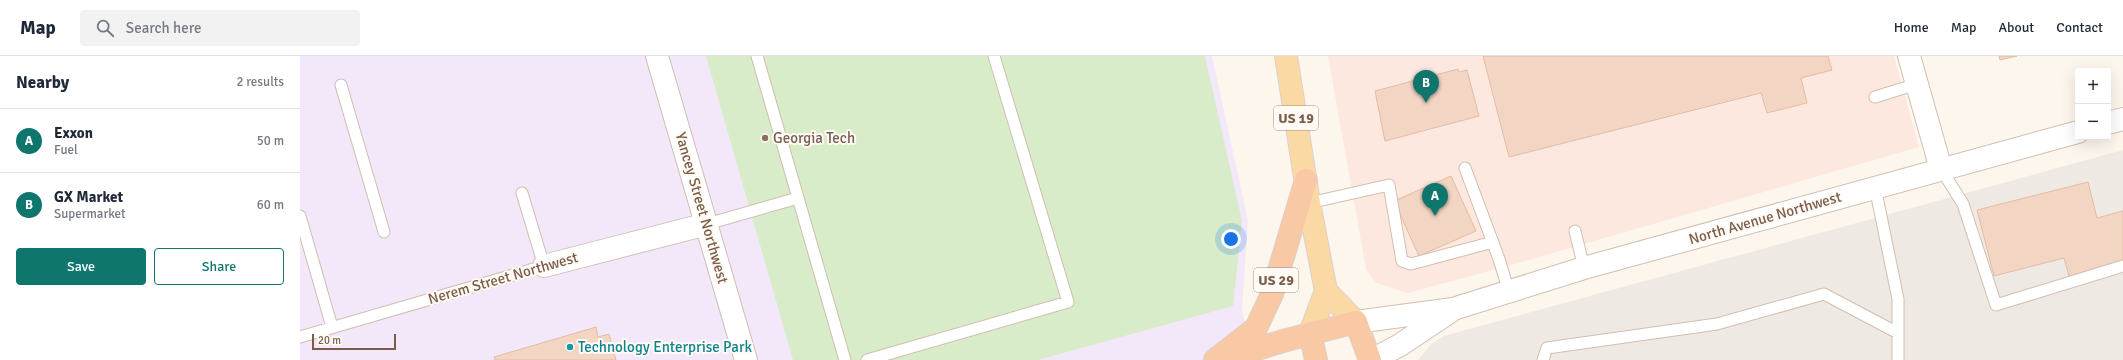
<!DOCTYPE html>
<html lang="en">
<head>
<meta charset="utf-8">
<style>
  body { margin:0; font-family:Signika,sans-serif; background:#f2f2f3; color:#1f2937 }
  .controls { position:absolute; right:12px; top:12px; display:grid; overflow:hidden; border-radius:4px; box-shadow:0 4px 16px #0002 }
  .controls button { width:36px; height:36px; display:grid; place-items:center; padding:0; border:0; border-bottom:1px solid #e0e1e3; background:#fff; color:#1f2937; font:20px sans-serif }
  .scale { position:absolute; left:12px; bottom:10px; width:84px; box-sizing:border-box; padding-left:4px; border:2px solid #7a5c4d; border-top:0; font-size:11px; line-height:14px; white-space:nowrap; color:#7a5c4d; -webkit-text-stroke:3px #fffaf3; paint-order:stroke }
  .you { position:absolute; left:931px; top:183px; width:14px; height:14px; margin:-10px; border:3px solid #fff; border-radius:50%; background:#1a73e8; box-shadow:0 0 0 6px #1a73e833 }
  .badge { display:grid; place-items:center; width:26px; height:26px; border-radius:50%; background:#0f766e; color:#fff; font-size:13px; font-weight:700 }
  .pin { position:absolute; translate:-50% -33px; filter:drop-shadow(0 1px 2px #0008) }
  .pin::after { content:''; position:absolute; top:21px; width:14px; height:12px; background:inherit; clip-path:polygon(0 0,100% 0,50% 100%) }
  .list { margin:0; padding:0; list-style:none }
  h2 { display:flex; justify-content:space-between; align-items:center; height:52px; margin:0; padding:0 16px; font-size:17px }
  h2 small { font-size:13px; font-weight:400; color:#747a83 }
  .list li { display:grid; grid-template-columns:26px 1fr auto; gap:12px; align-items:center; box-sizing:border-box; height:64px; padding:0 16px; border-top:1px solid #e0e1e3 }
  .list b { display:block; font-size:15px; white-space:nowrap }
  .list p { margin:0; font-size:13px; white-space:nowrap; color:#747a83 }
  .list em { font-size:13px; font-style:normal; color:#747a83 }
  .actions { display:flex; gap:8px; padding:12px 16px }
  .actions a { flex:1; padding:9px 0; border:1px solid #0f766e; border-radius:4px; text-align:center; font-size:14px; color:#0f766e }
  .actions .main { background:#0f766e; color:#fff }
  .icon { flex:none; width:22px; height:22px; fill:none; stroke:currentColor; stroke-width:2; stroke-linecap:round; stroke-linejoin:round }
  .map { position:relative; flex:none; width:1823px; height:304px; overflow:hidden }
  header { display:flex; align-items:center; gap:24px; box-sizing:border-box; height:56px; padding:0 20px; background:#fff; border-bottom:1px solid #e0e1e3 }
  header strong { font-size:19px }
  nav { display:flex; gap:22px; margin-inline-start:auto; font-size:14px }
  .search { width:280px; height:36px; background:#f2f2f3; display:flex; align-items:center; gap:10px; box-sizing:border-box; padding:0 14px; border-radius:4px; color:#747a83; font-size:15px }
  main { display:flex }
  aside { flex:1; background:#fff }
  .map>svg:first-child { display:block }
</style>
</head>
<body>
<header>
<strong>Map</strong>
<div class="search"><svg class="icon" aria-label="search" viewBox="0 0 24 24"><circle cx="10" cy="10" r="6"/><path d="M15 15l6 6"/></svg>Search here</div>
<nav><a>Home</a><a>Map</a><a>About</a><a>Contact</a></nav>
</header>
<main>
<aside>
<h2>Nearby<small>2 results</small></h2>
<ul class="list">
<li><span class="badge">A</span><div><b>Exxon</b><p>Fuel</p></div><em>50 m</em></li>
<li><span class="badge">B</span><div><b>GX Market</b><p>Supermarket</p></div><em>60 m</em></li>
</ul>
<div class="actions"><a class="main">Save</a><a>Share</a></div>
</aside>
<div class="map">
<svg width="1823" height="304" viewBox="0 0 1823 304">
  <rect width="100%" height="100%" fill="#fdf6ec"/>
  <path fill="#fde8e0" d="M1028 0H1594L1619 91 1215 208 1108 237 1076 227 1066 213Z"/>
  <path fill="#efe9e4" d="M1823 94V304H1118L1131 288 1144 280Z"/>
  <path fill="#f3e8fa" d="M0 0H912L948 164 942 256 957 304H0Z"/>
  <path fill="#d8ecc9" d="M406 0H905L942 165 933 250 738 304H493Z"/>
  <path fill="#f3d5c3" stroke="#e6bba3" d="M1183 0H1528L1532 14 1501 22 1507 47 1467 57 1461 37 1209 101Z
    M1699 0H1717L1700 4Z
    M1158 13 1159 16 1167 14 1179 60 1085 85 1075 35Z
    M1151 120 1176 175 1119 200 1094 145Z
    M1788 126 1797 162 1823 155V207L1769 220 1764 202 1694 220 1677 154Z
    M296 271 298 281 309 278 316 304H195L194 301Z"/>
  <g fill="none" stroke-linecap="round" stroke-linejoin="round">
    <g stroke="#d1beb0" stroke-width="13">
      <path id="service" d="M457 0 545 304
        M41 29 84 176
        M1575 41 1617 28
        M1165 112 1199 203 1209 236
        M1641 113 1663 148 1696 249 1823 210
        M1575 131 1598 243V304
        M1009 147 1089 129 1102 205 1111 208 1193 186
        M0 160 32 271
        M407 168 498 142
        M1275 175 1284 212
        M0 281 244 210 222 137
        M567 304 768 246 694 0
        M1243 304 1247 292 1417 268 1524 238 1598 277"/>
    </g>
    <g stroke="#d1beb0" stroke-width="24">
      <path id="minor" d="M357 0 446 304
        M1609 0 1641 113
        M1808 67 1823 63
        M244 210 407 168
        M1056 266 1153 253 1284 212 1778 76
        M1072 304 1100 289 1151 255"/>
    </g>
    <g stroke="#dad1cd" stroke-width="24">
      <path id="primary" d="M986 0 1009 147 1026 235 1010 277
        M1026 235 1056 266"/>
    </g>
    <g stroke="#dad1cd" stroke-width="24">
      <path id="trunk" d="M1010 277 1016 304
        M928 302 983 285 1056 266 1070 304
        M915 304 956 272 972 238 1006 124"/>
    </g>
    <use href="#service" stroke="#fff" stroke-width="11"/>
    <use href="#minor" stroke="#fff" stroke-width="22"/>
    <use href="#primary" stroke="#fbd9a5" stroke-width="22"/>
    <use href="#trunk" stroke="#f9c8a4" stroke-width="22"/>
  </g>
  <circle fill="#8d6e63" stroke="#fffaf3" stroke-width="1.5" cx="465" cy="82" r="4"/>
  <circle fill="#0f9aa8" stroke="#fffaf3" stroke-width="1.5" cx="270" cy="291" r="4"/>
  <g text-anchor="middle" stroke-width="4" stroke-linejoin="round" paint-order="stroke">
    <g fill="#fffaf3" stroke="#a28b7f" stroke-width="1">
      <rect x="974" y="50" width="44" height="24" rx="3"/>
      <rect x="954" y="212" width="44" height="24" rx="3"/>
    </g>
    <g font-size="14" font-weight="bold" fill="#7a5c4d">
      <text x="996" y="67">US 19</text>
      <text x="976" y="229">US 29</text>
    </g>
    <g font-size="15" fill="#785e54" stroke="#fffaf3" text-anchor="start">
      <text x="473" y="87">Georgia Tech</text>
    </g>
    <g font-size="15" fill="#7a5c4d" stroke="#fffaf3">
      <text transform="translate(402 152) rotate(74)" y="5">Yancey Street Northwest</text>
      <text transform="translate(1465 162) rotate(-16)" y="5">North Avenue Northwest</text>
      <text transform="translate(203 222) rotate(-16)" y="5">Nerem Street Northwest</text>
    </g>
    <g font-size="15" fill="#0d838f" stroke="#fffaf3" text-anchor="start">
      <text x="278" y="296">Technology Enterprise Park</text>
    </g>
  </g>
</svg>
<div class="controls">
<button>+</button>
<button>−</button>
</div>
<div class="scale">20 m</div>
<div class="you"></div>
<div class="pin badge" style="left:1135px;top:160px">A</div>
<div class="pin badge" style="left:1126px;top:47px">B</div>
</div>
</main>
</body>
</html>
